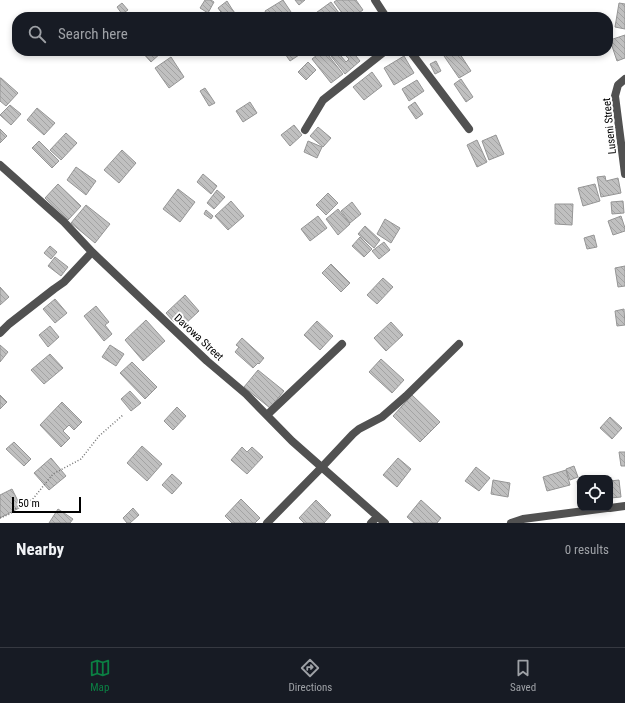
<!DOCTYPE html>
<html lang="en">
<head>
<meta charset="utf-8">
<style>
  body { margin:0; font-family:"Roboto Condensed",sans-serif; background:#20242c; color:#f1f3f6 }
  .controls { position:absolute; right:12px; bottom:12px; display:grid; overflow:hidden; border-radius:8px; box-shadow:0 2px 6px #0003 }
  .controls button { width:36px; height:36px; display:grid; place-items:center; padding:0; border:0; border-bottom:1px solid #363941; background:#171b24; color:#f1f3f6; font:20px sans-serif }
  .scale { position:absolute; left:12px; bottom:10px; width:69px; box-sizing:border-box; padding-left:4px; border:2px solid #000; border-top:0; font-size:11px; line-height:14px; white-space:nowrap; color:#000; -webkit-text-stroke:3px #fff; paint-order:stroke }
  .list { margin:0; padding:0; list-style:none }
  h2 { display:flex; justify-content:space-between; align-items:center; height:52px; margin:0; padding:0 16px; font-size:17px }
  h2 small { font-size:13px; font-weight:400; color:#9ea1a6 }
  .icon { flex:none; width:22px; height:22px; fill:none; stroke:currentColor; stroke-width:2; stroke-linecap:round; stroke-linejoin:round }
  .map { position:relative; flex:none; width:625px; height:523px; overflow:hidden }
  .search { position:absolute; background:#171b24; box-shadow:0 2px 6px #0003; left:12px; right:12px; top:12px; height:44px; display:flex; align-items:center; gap:10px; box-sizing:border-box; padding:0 14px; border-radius:16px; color:#9ea1a6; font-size:15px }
  .sheet { height:124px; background:#171b24 }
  nav { display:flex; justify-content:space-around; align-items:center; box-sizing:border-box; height:56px; border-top:1px solid #363941; background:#171b24; font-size:11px; color:#9ea1a6 }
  nav a { display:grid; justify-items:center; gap:2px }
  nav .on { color:#0b8043 }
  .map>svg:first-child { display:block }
</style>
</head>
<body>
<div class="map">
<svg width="625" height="523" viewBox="0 0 625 523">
  <defs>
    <pattern id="building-back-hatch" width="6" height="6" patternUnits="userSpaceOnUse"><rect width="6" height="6" fill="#c0c0c0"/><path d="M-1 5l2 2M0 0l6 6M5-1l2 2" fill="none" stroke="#a3a3a3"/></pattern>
  </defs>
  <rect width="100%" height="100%" fill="#fff"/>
  <path fill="url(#building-back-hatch)" stroke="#959595" d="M205 0H211L214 2 208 13 200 8Z
    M283 0 293 15 289 17H268L265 11Z
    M295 0H305L299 5Z
    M337 0H356L363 10 353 17H345L334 2Z
    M227 1 232 9 238 17H221L223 15 218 8Z
    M331 2 342 17H315L313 15Z
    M122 3 128 10 122 14 117 7Z
    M619 3 625 4V29L615 27Z
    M625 35V58L617 61 610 40Z
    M141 51H162V52L151 62Z
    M283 51H305L290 61Z
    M322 51H325L343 74 331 83 312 59Z
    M327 51H345L346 52 341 56 346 62 349 59 346 56 352 51 360 61 345 74Z
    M452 51H458L471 71 459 78 444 56Z
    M404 56 414 73 394 85 384 68Z
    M171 57 184 77 169 88 155 68Z
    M436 61 441 71 435 74 430 64Z
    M308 62 316 70 306 80 298 72Z
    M372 72 382 86 364 100 353 87Z
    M0 78H1L18 93 6 106 0 101Z
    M461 79 473 97 466 102 454 84Z
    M417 80 424 91 409 101 402 89Z
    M205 88 215 103 209 106 200 91Z
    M250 102 257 113 243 122 236 111Z
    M415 102 423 114 416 119 408 107Z
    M10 105 21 114 11 125 0 115Z
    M37 108 55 123 44 135 27 120Z
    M294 125 302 135 290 146 281 135Z
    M318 127 331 138 323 147 310 136Z
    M0 129 7 136 0 143Z
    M66 133 77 143 61 160 50 150Z
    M496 135 504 154 489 160 482 141Z
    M477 140 487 162 477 167 467 145Z
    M39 141 59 161 52 168 32 148Z
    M308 141 322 147 317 158 304 152Z
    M122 150 136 163 119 183 104 170Z
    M76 167 96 181 86 195 67 180Z
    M203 174 217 186 211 194 197 182Z
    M605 176 606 181 618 178 621 193 601 197 597 177Z
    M58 184 81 206 68 220 45 198Z
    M595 184 600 201 583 206 578 188Z
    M178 189 195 202 180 222 163 209Z
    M217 190 225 197 214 209 207 203Z
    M328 193 338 203 326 215 316 205Z
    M231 201 244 216 228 230 215 216Z
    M623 201 624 213 612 214 611 202Z
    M352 202 361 214 350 223 341 211Z
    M555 204H573L572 225 555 224Z
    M86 205 110 224 95 243 71 223Z
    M338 209 350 224 338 235 326 219Z
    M206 210 213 216 211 219 204 214Z
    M318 216 327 228 310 241 301 229Z
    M621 216 625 228V231L613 235 608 221Z
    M385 219 400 228 391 243 377 234Z
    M365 226 380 240 374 248 358 234Z
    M594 235 597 247 587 249 584 238Z
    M360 237 372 249 364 257 352 246Z
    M384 242 390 250 379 259 372 251Z
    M50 246 57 252 51 259 44 253Z
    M55 257 68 267 61 276 48 266Z
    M331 264 350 283 341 292 322 273Z
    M625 266V286L618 287 615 268Z
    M383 278 393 287 377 304 367 295Z
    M0 287 9 297 0 305Z
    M185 295 199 311 183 326 177 319 174 322 166 313Z
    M55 299 67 313 55 323 43 309Z
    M96 306 109 322 105 325 112 334 104 341 84 316Z
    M624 309 625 325 617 326 615 311Z
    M146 320 165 341 143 361 125 340Z
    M317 321 333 336 320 350 304 335Z
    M391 322 403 335 386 351 374 338Z
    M50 326 59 337 48 347 39 335Z
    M242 338 264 358 259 364 258 363 253 368 235 352 239 347 236 345Z
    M0 345 8 352 0 362Z
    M110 345 124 354 116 366 102 357Z
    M50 354 63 368 44 384 31 370Z
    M381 359 404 380 392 393 369 372Z
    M132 362 157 387 145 399 120 373Z
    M258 370 284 391 270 408 244 387Z
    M130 391 141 403 131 411 121 399Z
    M0 395 7 402 0 409Z
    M412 395 440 422 420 442 393 416Z
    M62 402 82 422 74 430 69 425 63 431 70 438 61 447 40 425Z
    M177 407 186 416 173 430 164 421Z
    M610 417 622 428 612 439 600 428Z
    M14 442 31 459 24 466 6 449Z
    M142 446 162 464 147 481 127 463Z
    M242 447 247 452 252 447 263 457 247 474 231 460Z
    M619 452H625V466H621Z
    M51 458 66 476 49 490 34 473Z
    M398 458 411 469 397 487 383 475Z
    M574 466 578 477 570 480 566 469Z
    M476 467 490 478 479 491 465 481Z
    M566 470 570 485 547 491 543 477Z
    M172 474 182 483 172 494 162 485Z
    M493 480 510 483 508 497 491 494Z
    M619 480 621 497 610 498V481Z
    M577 481H580V505Z
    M12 489 21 507 0 518V495Z
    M241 499 260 518 255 523H232L225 516Z
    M316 500 331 515 324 523H304L299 518Z
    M421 500 441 518 437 523H414L407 517Z
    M133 508 139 515 130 523H127L123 518Z
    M58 509 73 519 70 523H49Z"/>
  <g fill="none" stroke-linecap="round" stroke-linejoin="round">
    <path stroke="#737373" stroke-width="1.5" stroke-dasharray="1 2" stroke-linecap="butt" d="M0 518 10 514 21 503 32 500 53 474 81 459 99 436 123 415"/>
    <path stroke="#515151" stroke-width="8" d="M375 0 386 17
      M410 51 469 129
      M625 79 618 85 615 96 625 174
      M305 130 323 100 385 51
      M0 165 64 222 92 252 207 361 246 394 292 441 385 523
      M0 333 9 324 54 289 64 282 92 252
      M267 415 342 344
      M610 508 625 506
      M267 523 322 467 353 434 359 429 382 417 406 396 459 344
      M371 523 377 517
      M511 523 523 519 607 508"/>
  </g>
  <g text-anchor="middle" stroke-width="4" stroke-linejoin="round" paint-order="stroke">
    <g font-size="11" fill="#000" stroke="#fff">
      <text transform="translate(609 126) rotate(-96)" y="4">Luseni Street</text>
      <text transform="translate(199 337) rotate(43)" y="4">Davowa Street</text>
    </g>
  </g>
</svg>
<div class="controls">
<button><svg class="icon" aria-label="locate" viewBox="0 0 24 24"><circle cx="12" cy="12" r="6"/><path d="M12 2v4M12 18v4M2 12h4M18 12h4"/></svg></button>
</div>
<div class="scale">50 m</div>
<div class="search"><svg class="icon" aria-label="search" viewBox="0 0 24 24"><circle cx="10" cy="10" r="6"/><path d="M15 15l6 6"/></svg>Search here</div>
</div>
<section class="sheet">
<h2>Nearby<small>0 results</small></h2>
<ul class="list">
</ul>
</section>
<nav>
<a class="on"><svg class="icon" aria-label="map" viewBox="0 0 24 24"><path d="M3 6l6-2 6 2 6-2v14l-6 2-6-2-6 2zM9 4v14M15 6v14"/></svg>Map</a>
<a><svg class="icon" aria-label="directions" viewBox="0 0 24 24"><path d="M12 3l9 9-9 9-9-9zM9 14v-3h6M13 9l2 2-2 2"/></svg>Directions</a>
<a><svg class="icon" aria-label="saved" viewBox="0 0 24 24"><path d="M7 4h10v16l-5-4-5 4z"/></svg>Saved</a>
</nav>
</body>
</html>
